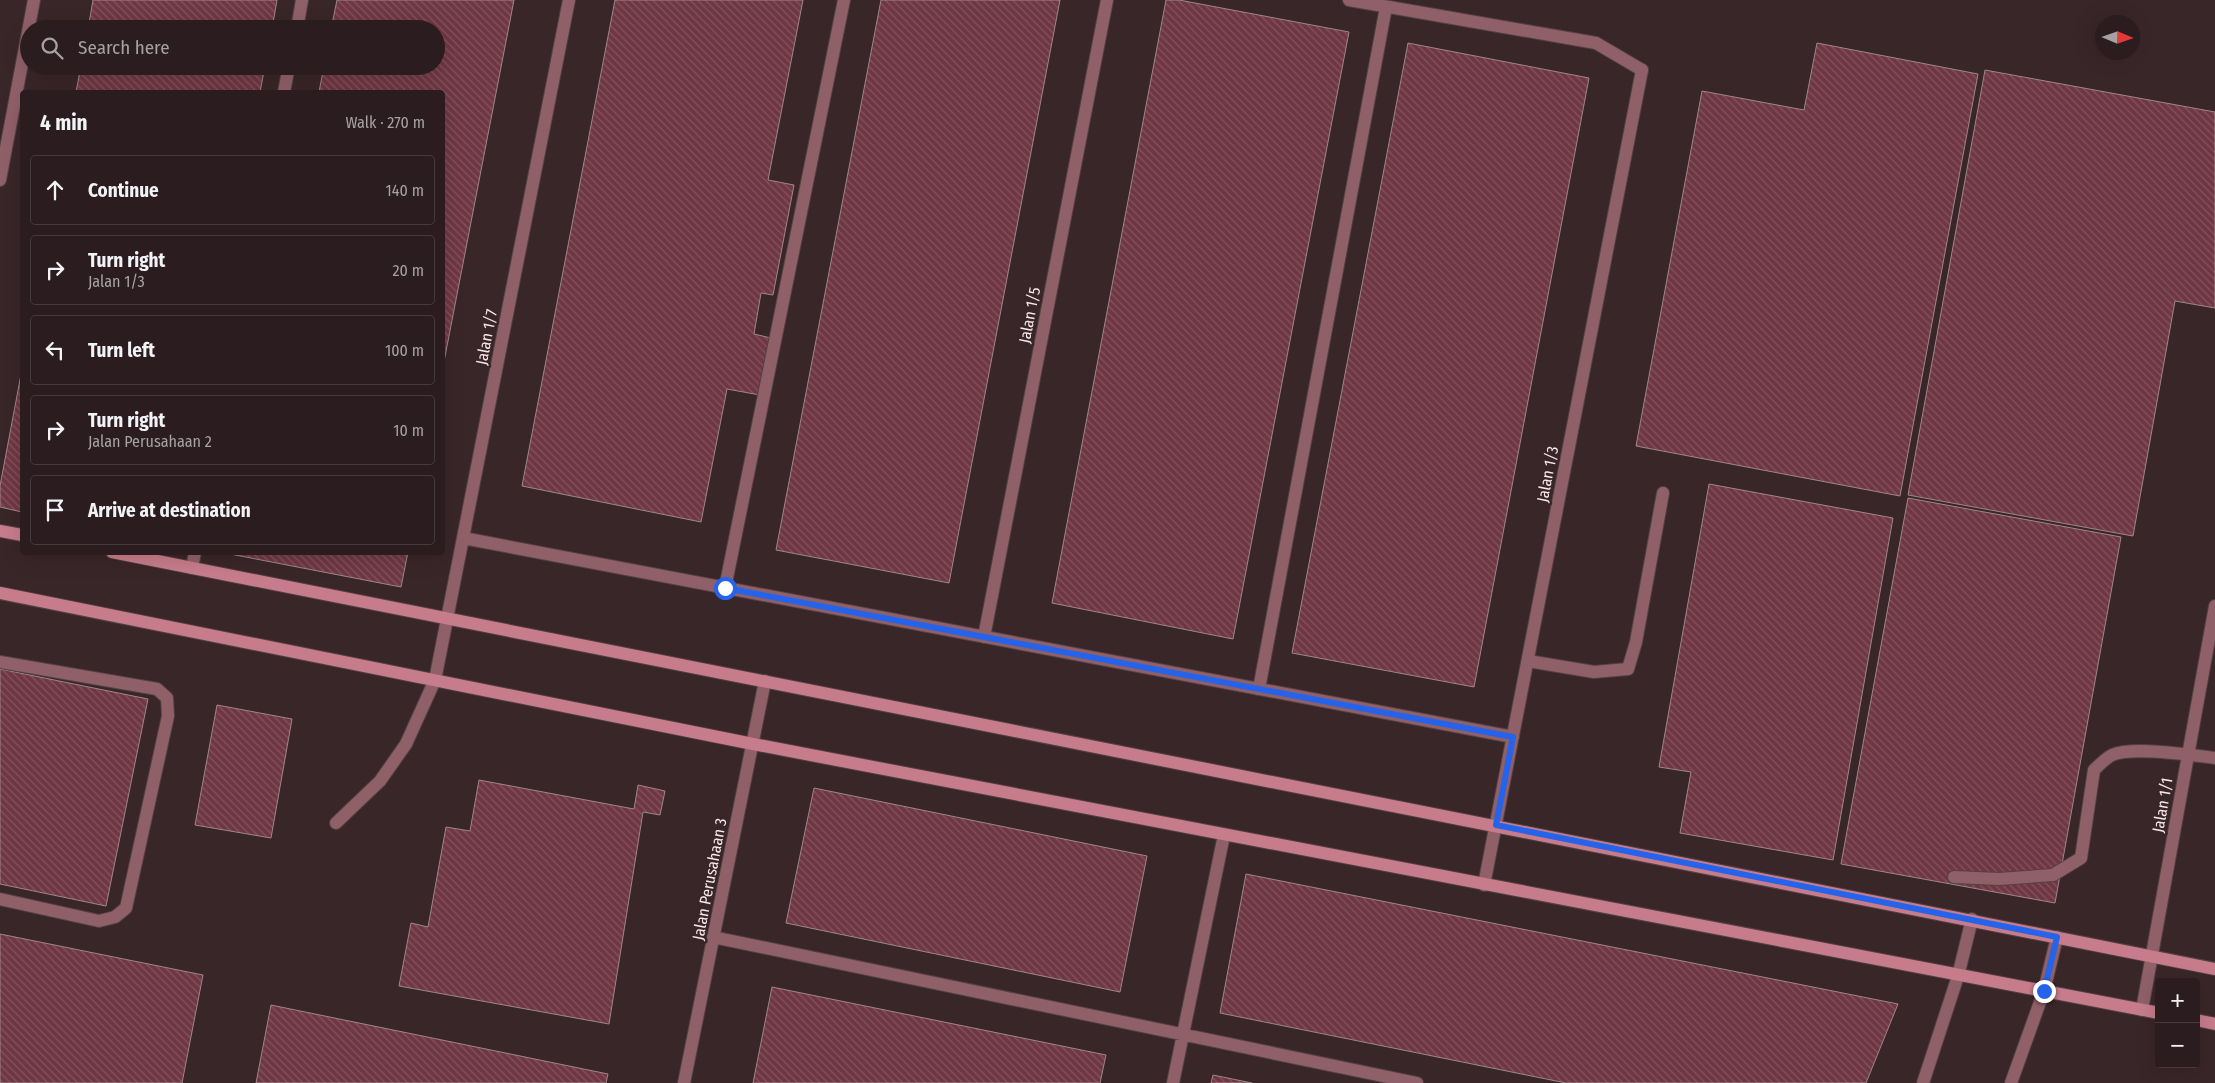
<!DOCTYPE html>
<html lang="en">
<head>
<meta charset="utf-8">
<style>
  body { margin:0; font-family:"Fira Sans Condensed",sans-serif; background:#37292c; color:#f1f3f6 }
  .controls { position:absolute; right:15px; bottom:15px; display:grid; overflow:hidden; border-radius:5px; box-shadow:0 5px 20px #0002 }
  .controls button { width:45px; height:45px; display:grid; place-items:center; padding:0; border:0; border-bottom:1px solid #473a3d; background:#2b1c1f; color:#f1f3f6; font:25px sans-serif }
  .compass { position:absolute; left:2095px; top:15px; width:45px; height:45px; border-radius:50%; background:#2b1c1f; box-shadow:0 5px 20px #0002; rotate:92deg }
  .stop { position:absolute; width:15px; height:15px; margin:-11px; border:4px solid #2563eb; border-radius:50%; background:#fff }
  .stop.end { background:#2563eb; border-color:#fff; box-shadow:0 1px 5px #0008 }
  .list { margin:0; padding:0; list-style:none }
  h2 { display:flex; justify-content:space-between; align-items:center; height:65px; margin:0; padding:0 20px; font-size:21px }
  h2 small { font-size:16px; font-weight:400; color:#a6a1a4 }
  .list li { display:grid; grid-template-columns:32px 1fr auto; gap:15px; align-items:center; box-sizing:border-box; height:70px; margin:0 10px 10px; padding:0 10px; border:1px solid #473a3d; border-radius:5px }
  .list b { display:block; font-size:19px; white-space:nowrap }
  .list p { margin:0; font-size:16px; white-space:nowrap; color:#a6a1a4 }
  .list em { font-size:16px; font-style:normal; color:#a6a1a4 }
  .icon { flex:none; width:28px; height:28px; fill:none; stroke:currentColor; stroke-width:2; stroke-linecap:round; stroke-linejoin:round }
  .map { position:relative; flex:none; width:2215px; height:1083px; overflow:hidden }
  .search { position:absolute; background:#2b1c1f; box-shadow:0 5px 20px #0002; left:20px; top:20px; width:425px; height:55px; display:flex; align-items:center; gap:12px; box-sizing:border-box; padding:0 18px; border-radius:28px; color:#a6a1a4; font-size:19px }
  .panel { position:absolute; background:#2b1c1f; box-shadow:0 5px 20px #0002; left:20px; top:90px; width:425px; height:465px; border-radius:5px }
  .map>svg:first-child { display:block }
</style>
</head>
<body>
<div class="map">
<svg width="2215" height="1083" viewBox="0 0 2215 1083">
  <defs>
    <pattern id="building-back-hatch" width="6" height="6" patternUnits="userSpaceOnUse" patternTransform="scale(1.25)"><rect width="6" height="6" fill="#6f3743"/><path d="M-1 5l2 2M0 0l6 6M5-1l2 2" fill="none" stroke="#84545e"/></pattern>
  </defs>
  <rect width="100%" height="100%" fill="#392629"/>
  <path fill="url(#building-back-hatch)" stroke="#9f868a" d="M93 0H277L272 29H88Z
    M337 0H514L442 372V92H319L324 66H436V29H331Z
    M615 0H803L768 180 794 185 773 295 761 293 754 334 771 338 760 395 727 389 701 522 522 486Z
    M881 0H1060L949 583 776 550Z
    M1166 0H1179L1349 32 1233 639 1052 603Z
    M1408 43 1589 78 1474 687 1292 653Z
    M1817 43 1978 74 1900 496 1636 446 1702 91 1804 110Z
    M81 66H265L260 92H76Z
    M1985 70 2215 112V308L2175 301 2133 536 1908 495Z
    M22 369V512L0 507V486Z
    M1709 484 1893 518 1833 860 1680 833 1691 772 1659 767Z
    M1908 498 2121 537 2055 903 1841 864Z
    M230 552H408L401 587 230 554Z
    M0 669 148 699 106 906 0 884Z
    M217 705 292 719 271 838 195 825Z
    M479 780 634 809 638 785 665 791 660 815 643 812 609 1024 399 986 411 923 428 927 446 827 470 831Z
    M814 788 1147 856 1120 992 786 923Z
    M1246 874 1898 1004 1866 1083H1566L1220 1013Z
    M0 934 203 975 182 1083H0Z
    M772 987 1106 1055 1100 1083H753Z
    M271 1005 608 1074 606 1083H256Z
    M1213 1075 1252 1083H1211Z"/>
  <g fill="none" stroke-linecap="round" stroke-linejoin="round">
    <g stroke="#544144" stroke-width="14">
      <path id="lane" d="M1349 0 1596 43 1642 70
        M297 29 302 0
        M284 92 289 66
        M192 568 195 552
        M725 588 844 0
        M1528 661 1594 672 1628 669 1636 642 1663 493
        M0 662 157 689 167 698 168 716 126 908 115 917 99 921 0 899
        M1259 689 1386 7
        M336 823 380 781 406 744 435 680
        M1954 877 1999 879 2053 875 2081 858 2094 770C2099 765 2106 758 2112 755 2133 746 2192 755 2215 758
        M713 937 1417 1083
        M1173 1083 1224 835"/>
    </g>
    <g stroke="#544144" stroke-width="14">
      <path id="street" d="M0 180 34 0
        M463 538 1513 737
        M984 637 1107 0
        M435 680 569 0
        M1484 885 1642 70
        M2142 1010 2215 606
        M684 1083 765 681
        M1923 1083 1958 976 1972 919
        M2011 1083 2044 991 2057 937"/>
    </g>
    <g stroke="#544144" stroke-width="14">
      <path id="secondary" d="M0 531 22 535
        M112 552 2215 969
        M0 593 753 744 2159 1013
        M2196 1020 2215 1024"/>
    </g>
    <use href="#lane" stroke="#906069" stroke-width="12"/>
    <use href="#street" stroke="#906069" stroke-width="12"/>
    <use href="#secondary" stroke="#c77c8b" stroke-width="12"/>
  </g>
  <g fill="none" stroke-linecap="round" stroke-linejoin="round">
    <path stroke="#2563eb" stroke-width="6" d="M725 588 1513 737 1496 825 2057 937 2044 991"/>
  </g>
  <g text-anchor="middle" stroke-width="5" stroke-linejoin="round" paint-order="stroke">
    <g font-size="16" fill="#f7e9eb" stroke="#392629">
      <text transform="translate(1029 315) rotate(-79)" y="6">Jalan 1/5</text>
      <text transform="translate(486 337) rotate(-79)" y="6">Jalan 1/7</text>
      <text transform="translate(1547 474) rotate(-79)" y="6">Jalan 1/3</text>
      <text transform="translate(2162 805) rotate(-80)" y="6">Jalan 1/1</text>
      <text transform="translate(709 879) rotate(-79)" y="6">Jalan Perusahaan 3</text>
    </g>
  </g>
</svg>
<div class="controls">
<button>+</button>
<button>−</button>
</div>
<svg class="compass" viewBox="-18 -18 36 36"><path d="M0-13l5 13h-10z" fill="#e53935"/><path d="M0 13l5-13h-10z" fill="#a6a1a4"/></svg>
<div class="stop" style="left:725px;top:588px"></div>
<div class="stop end" style="left:2044px;top:991px"></div>
<div class="search"><svg class="icon" aria-label="search" viewBox="0 0 24 24"><circle cx="10" cy="10" r="6"/><path d="M15 15l6 6"/></svg>Search here</div>
<section class="panel">
<h2>4 min<small>Walk · 270 m</small></h2>
<ul class="list">
<li><svg class="icon" aria-label="ahead" viewBox="0 0 24 24"><path d="M12 20V5M6 11l6-6 6 6"/></svg><div><b>Continue</b></div><em>140 m</em></li>
<li><svg class="icon" aria-label="right" viewBox="0 0 24 24"><path d="M7 20v-9h11M14 6l5 5-5 5"/></svg><div><b>Turn right</b><p>Jalan 1/3</p></div><em>20 m</em></li>
<li><svg class="icon" aria-label="left" viewBox="0 0 24 24"><path d="M17 20v-9H6M10 6l-5 5 5 5"/></svg><div><b>Turn left</b></div><em>100 m</em></li>
<li><svg class="icon" aria-label="right" viewBox="0 0 24 24"><path d="M7 20v-9h11M14 6l5 5-5 5"/></svg><div><b>Turn right</b><p>Jalan Perusahaan 2</p></div><em>10 m</em></li>
<li><svg class="icon" aria-label="arrive" viewBox="0 0 24 24"><path d="M6 21V4h12l-3 4 3 4H6"/></svg><div><b>Arrive at destination</b></div></li>
</ul>
</section>
</div>
</body>
</html>
